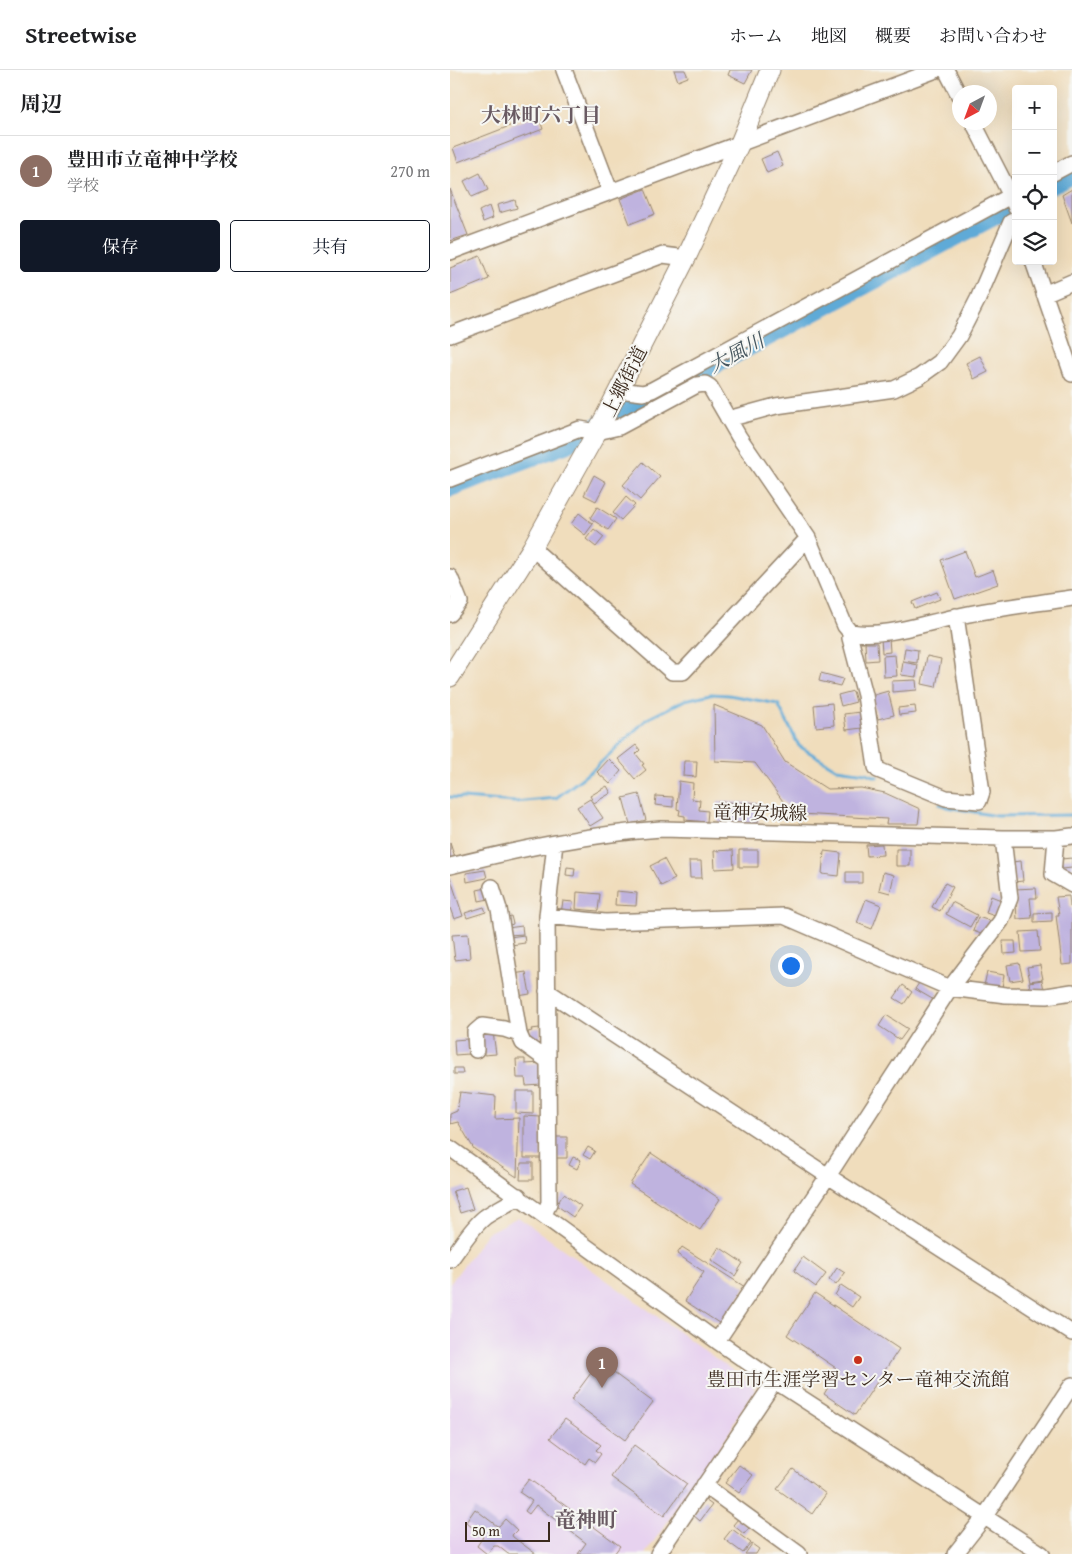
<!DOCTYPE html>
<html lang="ja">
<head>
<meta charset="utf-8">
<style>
  body { margin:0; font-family:"Gentium Book Plus","Noto Serif JP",serif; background:#f2f2f2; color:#202124 }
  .controls { position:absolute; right:15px; top:15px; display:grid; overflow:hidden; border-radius:5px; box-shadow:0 5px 20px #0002 }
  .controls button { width:45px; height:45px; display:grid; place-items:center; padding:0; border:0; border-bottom:1px solid #e0e0e0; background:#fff; color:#202124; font:25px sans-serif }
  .compass { position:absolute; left:502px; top:15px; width:45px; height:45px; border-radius:50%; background:#fff; box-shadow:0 5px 20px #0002; rotate:221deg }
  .scale { position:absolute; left:15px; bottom:12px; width:85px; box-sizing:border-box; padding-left:5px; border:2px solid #3b2a1e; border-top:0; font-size:14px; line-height:18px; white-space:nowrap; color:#3b2a1e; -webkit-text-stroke:4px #f6f6f2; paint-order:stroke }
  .you { position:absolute; left:340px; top:895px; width:18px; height:18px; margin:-12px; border:4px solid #fff; border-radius:50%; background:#1a73e8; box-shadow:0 0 0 8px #1a73e833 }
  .badge { display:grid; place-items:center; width:32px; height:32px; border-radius:50%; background:#111827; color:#fff; font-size:16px; font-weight:700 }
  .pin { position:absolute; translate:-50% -41px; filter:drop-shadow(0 1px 2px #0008) }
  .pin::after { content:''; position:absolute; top:26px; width:18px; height:15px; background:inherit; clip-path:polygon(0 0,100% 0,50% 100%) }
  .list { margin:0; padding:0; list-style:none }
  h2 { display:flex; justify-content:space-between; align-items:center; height:65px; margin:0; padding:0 20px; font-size:21px }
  h2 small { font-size:16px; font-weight:400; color:#757577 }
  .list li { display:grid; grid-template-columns:32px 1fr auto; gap:15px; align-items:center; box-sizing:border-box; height:70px; padding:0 20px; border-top:1px solid #e0e0e0 }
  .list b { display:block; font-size:19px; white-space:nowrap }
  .list p { margin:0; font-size:16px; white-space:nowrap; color:#757577 }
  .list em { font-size:16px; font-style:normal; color:#757577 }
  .actions { display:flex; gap:10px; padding:15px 20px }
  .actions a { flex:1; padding:11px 0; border:1px solid #111827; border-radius:5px; text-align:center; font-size:18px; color:#111827 }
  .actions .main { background:#111827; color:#fff }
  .icon { flex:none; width:28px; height:28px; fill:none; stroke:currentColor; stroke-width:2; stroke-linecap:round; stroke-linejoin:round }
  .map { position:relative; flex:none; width:622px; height:1484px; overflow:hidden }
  header { display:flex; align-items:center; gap:30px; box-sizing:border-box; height:70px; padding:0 25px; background:#fff; border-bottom:1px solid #e0e0e0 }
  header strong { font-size:24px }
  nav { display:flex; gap:28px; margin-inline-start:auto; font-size:18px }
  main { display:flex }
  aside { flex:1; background:#fff }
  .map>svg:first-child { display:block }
</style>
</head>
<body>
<header>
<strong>Streetwise</strong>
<nav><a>ホーム</a><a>地図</a><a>概要</a><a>お問い合わせ</a></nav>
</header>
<main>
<aside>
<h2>周辺<small></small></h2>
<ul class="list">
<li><span class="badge" style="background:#8d6e63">1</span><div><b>豊田市立竜神中学校</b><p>学校</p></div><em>270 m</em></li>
</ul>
<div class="actions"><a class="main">保存</a><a>共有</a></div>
</aside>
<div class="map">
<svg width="622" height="1484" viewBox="0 0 622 1484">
  <rect width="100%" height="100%" fill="#f6f6f2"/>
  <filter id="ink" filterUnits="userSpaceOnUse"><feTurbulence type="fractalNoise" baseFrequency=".02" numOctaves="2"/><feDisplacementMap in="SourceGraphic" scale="10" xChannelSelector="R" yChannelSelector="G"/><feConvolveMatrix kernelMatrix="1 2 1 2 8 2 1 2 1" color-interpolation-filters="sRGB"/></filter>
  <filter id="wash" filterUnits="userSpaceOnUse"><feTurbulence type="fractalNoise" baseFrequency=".0096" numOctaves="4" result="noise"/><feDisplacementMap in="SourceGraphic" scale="20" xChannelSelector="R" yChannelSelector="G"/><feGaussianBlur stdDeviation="1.12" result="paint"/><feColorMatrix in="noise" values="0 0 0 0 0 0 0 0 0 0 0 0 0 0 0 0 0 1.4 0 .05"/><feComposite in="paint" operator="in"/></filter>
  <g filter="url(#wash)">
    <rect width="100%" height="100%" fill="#f0ddbc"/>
    <path fill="#e7d2ef" d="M68 1147 303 1315 305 1321 284 1351 281 1360 195 1484H0V1214L37 1163Z"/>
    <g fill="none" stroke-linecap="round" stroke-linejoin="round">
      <path stroke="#5eaad7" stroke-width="3" d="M0 727 65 732 106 728 144 699 197 649 235 630 261 624 279 625 328 634 349 676 387 699 416 703 427 707
        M490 734 497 737 546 746 622 745"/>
      <path stroke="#5eaad7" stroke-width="20" d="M603 114 622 104
        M0 417 115 374 566 134"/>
    </g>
    <g id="blocks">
      <path fill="#bfb3df" d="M224 0H235L238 7 228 11Z
        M280 0H302L295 13 278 5Z
        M88 45 93 59 8 92 3 78Z
        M327 82 333 96 317 103 311 89Z
        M30 103 38 120 22 127 14 111Z
        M0 119 18 165 0 171Z
        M195 119 205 144 180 154 170 129Z
        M622 119V153L612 125Z
        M65 130 67 138 49 143 47 135Z
        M39 136 43 148 33 152 29 141Z
        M30 186 39 209 0 225V198Z
        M530 286 538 302 524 309 516 293Z
        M193 392 210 407 190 430 173 415Z
        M144 405 156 412 146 431 134 425Z
        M176 427 185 435 171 450 163 443Z
        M147 437 166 449 158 460 140 448Z
        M129 443 143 454 135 465 121 454Z
        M144 459 154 467 146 477 136 469Z
        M515 481 525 507 543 500 548 514 505 529 491 490Z
        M487 522 490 529 465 539 462 532Z
        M439 567 440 582 432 583 431 568Z
        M415 573H427L428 590 416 591Z
        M455 578 468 580 467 593 453 591Z
        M445 585 447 606 434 607 433 586Z
        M477 586 491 589 486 617 472 614Z
        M453 592 468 595 466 607 451 605Z
        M371 603 393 609 390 616 369 611Z
        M466 610 467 620 442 622V611Z
        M403 621 406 632 391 636 388 625Z
        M438 621 444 645 428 649 421 626Z
        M382 633 384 655 366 657 364 635Z
        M264 635 312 655 335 692 377 719 411 718 435 723 470 739 468 754H436L437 749 350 744 335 734 305 693 265 691Z
        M465 636 466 643 449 645 448 638Z
        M410 642 412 658 396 660 394 644Z
        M186 675 190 680 186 684 194 694 192 695 196 700 185 709 168 689Z
        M159 689 171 701 160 714 147 702Z
        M234 691H247L246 707 233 706Z
        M229 711 243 713 242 729 250 730 249 740 258 741 257 752 235 750V746L229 745 230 740 227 739Z
        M157 716 161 723 144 733 140 726Z
        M189 724 196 750 180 754 173 728Z
        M206 726 223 727V737L205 735Z
        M140 729 153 748 140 756 127 737Z
        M268 732 309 733 308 754 268 753Z
        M0 773 5 788 0 789Z
        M432 774 433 785 417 786 416 775Z
        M446 779H460V796H446Z
        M283 780 284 798 265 799 264 781Z
        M289 780H308V797H289Z
        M374 781 391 783 389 806 372 804Z
        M622 788V798L612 799 611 789Z
        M214 789 225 809 211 816 200 796Z
        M239 791H251L252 808H240Z
        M571 791 573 811 564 812 561 792Z
        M117 797 125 798 124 806 116 805Z
        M35 800 37 808 17 812 16 803Z
        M396 802H412V813H396Z
        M433 802 444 805 440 823 429 820Z
        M0 807 13 846 4 849 0 838Z
        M495 813 503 817 490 841 482 837Z
        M37 818 39 829 29 831 27 820Z
        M586 818 587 828H580L582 848 567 849 565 819Z
        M166 821 187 823 186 836 165 835Z
        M127 822 150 824 148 841 126 839Z
        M541 826 551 830 545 846 536 843Z
        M619 826 620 837H622V894L612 895 606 845H609L606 827Z
        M416 829 431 835 422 859 407 853Z
        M113 831 123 832 121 844 111 843Z
        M502 832 527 845 520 857 496 844Z
        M34 837 36 842 17 848 15 843Z
        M602 842V851L584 852V843Z
        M61 846 63 854 57 856 55 848Z
        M528 847 540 851 534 865 523 861Z
        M72 856 73 864 58 865 57 858Z
        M588 861 590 881 572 882 570 862Z
        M18 864 20 888 5 890 2 865Z
        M74 865 75 873 61 875 60 867Z
        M553 871H565L566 883 554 884Z
        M569 893 573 909 560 911 557 895Z
        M590 895 593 909 580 911 577 897Z
        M76 902 80 924 68 926 63 904Z
        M537 902 554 905 552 918 534 916Z
        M471 910 489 922 484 930 465 919Z
        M592 910 594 920 581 923 579 912Z
        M453 915 462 922 454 934 444 928Z
        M436 945 458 959 450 970 429 956Z
        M90 958 91 975 84 976V971H79L78 962 82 961 81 959Z
        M43 962 46 984 34 985 32 963Z
        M17 969 19 984 5 985 4 970Z
        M66 989H75V994L91 993 92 1015 76 1016 75 1008H67Z
        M4 998H12L13 1004H4Z
        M66 1021H83V1044L66 1043Z
        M10 1022 46 1026 45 1049 69 1048 67 1107 24 1079 8 1052 0 1054V1044L7 1041Z
        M74 1046 91 1047V1088H74Z
        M106 1067H117V1088H106Z
        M138 1077 145 1081 140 1089 133 1085Z
        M201 1083 270 1129 250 1160 180 1114Z
        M123 1087 131 1090 127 1099 119 1095Z
        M71 1093H83V1110H70Z
        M16 1117 23 1139 10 1143 3 1121Z
        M114 1124 131 1136 123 1147 106 1135Z
        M232 1177 295 1217 272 1255 235 1231 254 1202 227 1184Z
        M269 1177 293 1193 285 1206 261 1190Z
        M353 1187 376 1204 366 1217 344 1201Z
        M387 1198 395 1203 386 1215 379 1210Z
        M391 1215 409 1227 402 1237 385 1225Z
        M365 1223 449 1279 405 1345 374 1324 389 1300 337 1265Z
        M149 1292 203 1332 175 1370 121 1330Z
        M115 1349 151 1375 146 1380 151 1384 145 1392 139 1388 135 1394 100 1368Z
        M184 1375 237 1414 214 1446 161 1407Z
        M289 1395 303 1405 289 1423 275 1413Z
        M343 1399 376 1424 362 1444 327 1419Z
        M79 1409 170 1476 164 1484H128L136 1473 86 1435 79 1444 75 1441 82 1431 69 1422Z
        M255 1430 262 1435 250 1451 243 1445Z
        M25 1439 47 1456H49L55 1449 67 1460 62 1465 63 1467 86 1484H58L48 1476H44L37 1484 27 1476 33 1467 16 1452Z
        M288 1449 299 1458 294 1464 283 1455Z
        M282 1459 301 1473 293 1483 274 1469Z
        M302 1474 309 1479 306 1484H295Z"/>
    </g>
  </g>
  <g filter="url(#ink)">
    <use href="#blocks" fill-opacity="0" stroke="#96846d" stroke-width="1"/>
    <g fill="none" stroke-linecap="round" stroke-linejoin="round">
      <g stroke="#96846d" stroke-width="18">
        <path id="minor" d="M114 0 160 121
          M496 0 510 27
          M523 52 561 126 566 138
          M603 103 622 93
          M0 182 486 0
          M583 191 622 304
          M594 224 622 212
          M0 265 213 185 236 188
          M169 320 193 323 202 320 566 123
          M278 349 326 336 444 319 469 307 490 292 509 266 528 229 561 152 566 150
          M0 409 130 359 147 362 169 357 247 315 255 314 260 317 289 367 358 468 395 556 400 562V568L415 625 426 697 428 700 496 728 529 731 532 722 506 546
          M82 478 222 602H233L358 468
          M0 507 10 532 0 544
          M400 562C435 568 471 554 505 547 543 538 583 534 622 528
          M606 768 603 804 622 815
          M0 796C70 779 139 764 211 759L553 768H606L622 766
          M42 817 49 839 69 964 73 973 98 991
          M97 846 155 852 334 846 500 918 556 925 597 926 622 922
          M97 921 378 1106 622 1263
          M26 980 25 962 32 956 54 959 69 964
          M0 1078 267 1271 325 1311 592 1484
          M94 1145 99 1133 97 846 105 773
          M0 1190C11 1176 21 1158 35 1147 46 1139 58 1135 69 1126
          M267 1271 378 1106 500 918 551 851 560 828 553 768
          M254 1415 349 1484
          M208 1484 325 1311
          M505 1484 535 1446 622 1315"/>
      </g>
      <g stroke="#96846d" stroke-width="21">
        <path id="major" d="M0 607 82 478 154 349 236 188 290 73 320 0"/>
      </g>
      <use href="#minor" stroke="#fff" stroke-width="15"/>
      <use href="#major" stroke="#fff" stroke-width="19"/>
    </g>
  </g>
  <circle fill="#c8321e" stroke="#f6f6f2" stroke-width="2" cx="408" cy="1290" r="5"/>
  <g text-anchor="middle" stroke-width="4" stroke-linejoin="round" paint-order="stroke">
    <g font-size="19" fill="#3b2a1e" stroke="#f6f6f2">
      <text transform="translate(174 311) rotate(-63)" y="7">上郷街道</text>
      <text transform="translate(310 742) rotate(1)" y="7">竜神安城線</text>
    </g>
    <g font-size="19" fill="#3b2a1e" stroke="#f6f6f2">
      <text x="408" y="1316">豊田市生涯学習センター竜神交流館</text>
    </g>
    <g font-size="20" font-weight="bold" fill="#695a62" stroke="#f6f6f2">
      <text x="91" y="52">大林町六丁目</text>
    </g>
    <g font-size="20" font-style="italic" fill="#47575f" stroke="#f6f6f2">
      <text transform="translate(286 283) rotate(-28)" y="7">大風川</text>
    </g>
    <g font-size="21" font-weight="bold" fill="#695a62" stroke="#f6f6f2">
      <text x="136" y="1457">竜神町</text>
    </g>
  </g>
</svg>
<div class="controls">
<button>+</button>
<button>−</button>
<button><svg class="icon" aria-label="locate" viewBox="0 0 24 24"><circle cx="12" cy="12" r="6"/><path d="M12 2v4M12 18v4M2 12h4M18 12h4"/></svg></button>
<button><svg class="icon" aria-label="layers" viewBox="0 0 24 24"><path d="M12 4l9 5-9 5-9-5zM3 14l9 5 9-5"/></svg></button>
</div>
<svg class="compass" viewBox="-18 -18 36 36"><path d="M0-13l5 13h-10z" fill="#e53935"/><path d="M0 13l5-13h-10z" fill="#757577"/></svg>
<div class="scale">50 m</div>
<div class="you"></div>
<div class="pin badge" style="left:152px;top:1318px;background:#8d6e63">1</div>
</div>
</main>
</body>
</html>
